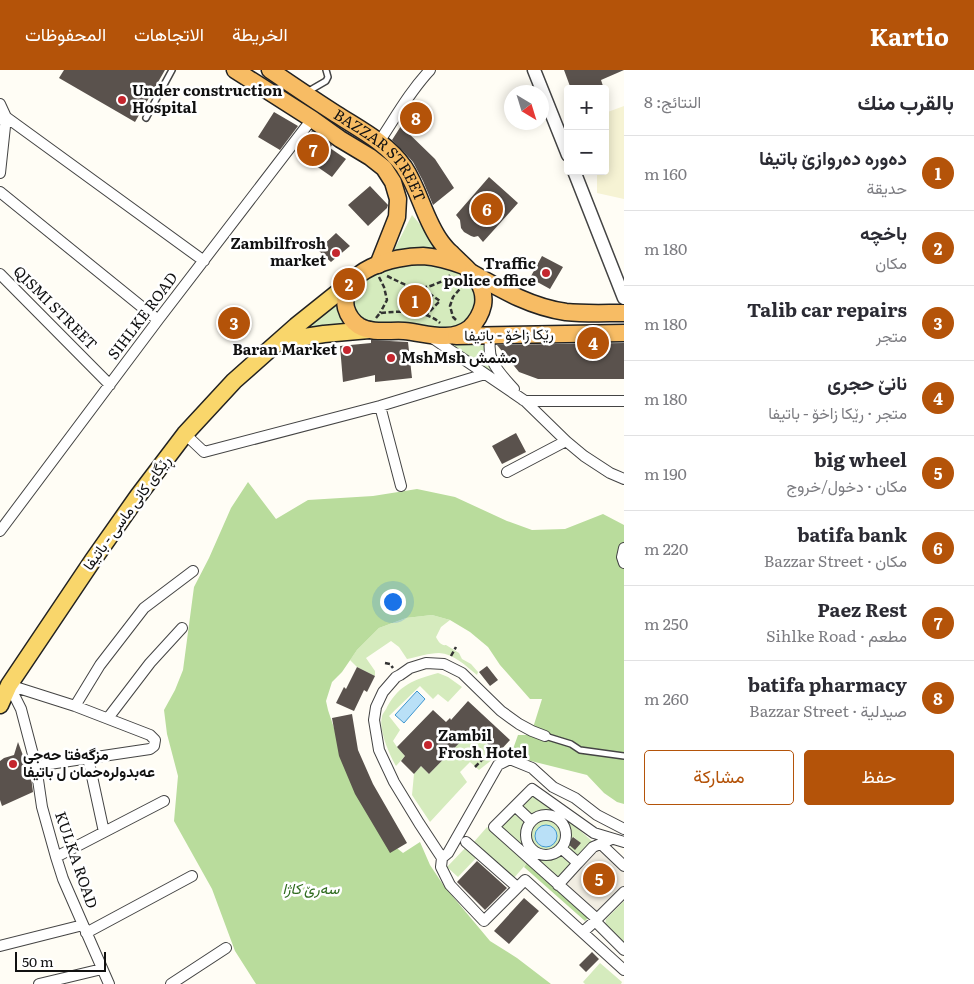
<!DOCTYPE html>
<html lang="ar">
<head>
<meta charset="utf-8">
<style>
  body { margin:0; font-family:Literata,Vazirmatn,serif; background:#f7f7f7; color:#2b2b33; direction:rtl }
  .controls { position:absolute; right:15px; top:15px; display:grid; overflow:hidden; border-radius:5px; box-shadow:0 2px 12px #0003 }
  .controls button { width:45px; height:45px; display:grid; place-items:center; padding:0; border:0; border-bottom:1px solid #e1e1e2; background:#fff; color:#2b2b33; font:25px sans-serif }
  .compass { position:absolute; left:504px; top:15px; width:45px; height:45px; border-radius:50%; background:#fff; box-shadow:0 2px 12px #0003; rotate:142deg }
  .scale { position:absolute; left:15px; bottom:12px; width:91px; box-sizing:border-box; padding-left:5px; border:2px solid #111; border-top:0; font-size:14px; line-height:18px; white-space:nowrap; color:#111; -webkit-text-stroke:4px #fff; paint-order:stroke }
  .you { position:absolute; left:392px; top:531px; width:18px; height:18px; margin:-12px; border:4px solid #fff; border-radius:50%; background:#1a73e8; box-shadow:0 0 0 8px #1a73e833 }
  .badge { display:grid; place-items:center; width:32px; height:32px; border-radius:50%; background:#b45309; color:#fff; font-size:16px; font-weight:700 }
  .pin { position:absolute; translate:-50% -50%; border:2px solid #fff; box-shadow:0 1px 5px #0006 }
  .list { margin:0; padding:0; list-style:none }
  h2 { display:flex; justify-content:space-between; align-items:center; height:65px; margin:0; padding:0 20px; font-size:21px }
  h2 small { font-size:16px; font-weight:400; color:#7c7c81 }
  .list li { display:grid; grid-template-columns:32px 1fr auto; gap:15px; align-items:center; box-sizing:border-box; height:75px; padding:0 20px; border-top:1px solid #e1e1e2 }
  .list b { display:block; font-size:19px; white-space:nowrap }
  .list p { margin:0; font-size:16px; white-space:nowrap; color:#7c7c81 }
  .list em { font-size:16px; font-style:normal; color:#7c7c81 }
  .actions { display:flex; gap:10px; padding:15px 20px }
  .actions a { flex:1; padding:11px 0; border:1px solid #b45309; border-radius:5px; text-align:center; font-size:18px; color:#b45309 }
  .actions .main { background:#b45309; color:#fff }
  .map { position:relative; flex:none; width:624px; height:914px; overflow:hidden; direction:ltr }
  header { display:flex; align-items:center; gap:30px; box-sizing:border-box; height:70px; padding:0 25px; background:#b45309; color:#fff }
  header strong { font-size:24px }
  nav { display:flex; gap:28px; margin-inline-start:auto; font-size:18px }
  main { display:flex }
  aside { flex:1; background:#fff }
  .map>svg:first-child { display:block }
</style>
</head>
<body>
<header>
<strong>Kartio</strong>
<nav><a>الخريطة</a><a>الاتجاهات</a><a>المحفوظات</a></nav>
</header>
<main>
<aside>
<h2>بالقرب منك<small>النتائج: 8</small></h2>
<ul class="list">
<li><span class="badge">1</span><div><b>ده‌وره‌ ده‌روازێ باتيفا</b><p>حديقة</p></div><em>160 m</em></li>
<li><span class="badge">2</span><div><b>باخچە</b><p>مكان</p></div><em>180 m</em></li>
<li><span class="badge">3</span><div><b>Talib car repairs</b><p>متجر</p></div><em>180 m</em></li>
<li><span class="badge">4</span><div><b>نانێ حجری</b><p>متجر · رێکا زاخۆ - باتیفا</p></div><em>180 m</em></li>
<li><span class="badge">5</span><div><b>big wheel</b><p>مكان · دخول/خروج</p></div><em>190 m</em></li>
<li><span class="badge">6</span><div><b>batifa bank</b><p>مكان · Bazzar Street</p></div><em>220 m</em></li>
<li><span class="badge">7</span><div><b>Paez Rest</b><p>مطعم · Sihlke Road</p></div><em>250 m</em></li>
<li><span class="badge">8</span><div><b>batifa pharmacy</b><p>صيدلية · Bazzar Street</p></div><em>260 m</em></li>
</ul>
<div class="actions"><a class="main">حفظ</a><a>مشاركة</a></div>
</aside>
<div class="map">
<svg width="624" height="914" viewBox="0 0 624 914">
  <rect width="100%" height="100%" fill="#fffdf5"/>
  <path fill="#f6f3d4" d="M624 36V129L597 123V101H605V77L607 76 605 72V43Z"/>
  <path fill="#d5ebbd" d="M412 145 445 183 392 184Z
    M410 192 456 198 470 210 478 223 472 250 448 261 371 254 359 247 353 237 352 226 362 211 377 201Z
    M339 226 348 254 299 260Z
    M484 270 486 290 492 301 478 294 446 271Z
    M432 545 450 550 441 557 436 567C438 571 441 576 446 575L459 583 462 589 471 594 478 602 477 605C466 596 454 584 439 583 429 583 417 587 407 589L399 577 391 571 366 588 375 601V606L357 597 350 590 357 580 379 558 406 548Z
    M438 603 448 607 462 617 448 632 438 624 433 629 420 616 389 646 400 660 393 671 397 677 405 686 396 696C390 686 378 659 382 647 382 644 386 640 387 637 400 614 414 610 438 603Z
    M459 657 475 662 498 683 493 689 479 700 470 692 460 702 467 712 430 752 412 725 414 704 421 696 429 704 460 672Z
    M532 724 559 744 558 745 544 741 532 745 520 736Z
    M514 743 525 754 522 763 525 778H522L502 760 501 756Z
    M567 749 593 772 578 787 566 777 567 774 575 779 580 773 574 767 570 771 565 751Z
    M531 765a15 15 0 1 1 30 0a15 15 0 1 1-30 0Z
    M487 757 527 793 513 809 473 773Z
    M467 776 478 786 458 807 447 797Z
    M559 785 572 794 559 809 533 787 535 786 544 789Z
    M624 831V873L605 855 606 849Z
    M600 893 622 912 621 914H585L583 912Z"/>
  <path fill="#b9dc9c" d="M248 412 276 449 308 430 373 426 417 419 455 427 507 451 532 460 565 459 603 444 624 455V734L617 732 604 723 587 705 527 690 513 679 518 665H534L532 661 542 629H530L500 595 488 577 470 562 450 550 432 545 406 548 379 558 357 580 342 602 332 612 326 631 328 640 344 688 393 775 403 783 420 772 430 795 444 816 490 871 517 888 551 914H256L235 881 212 819 174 751 178 706 167 664 164 640 175 620 183 600 194 517 209 488 231 438Z
    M527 793 589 847 585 851 524 797Z"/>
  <path fill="#f1ede2" d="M601 780 624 802V817L597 845 564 813 596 781Z"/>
  <path fill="#b9e0f7" stroke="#3f96cf" d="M417 621 425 629 404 653 395 645Z
    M535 766a11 11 0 1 1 22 0a11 11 0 1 1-22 0Z"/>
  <path fill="#5a524d" d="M64 0H165L135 52 59 8Z
    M564 0H624L601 10 604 19H592L590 15 580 19H571Z
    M274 42 298 56 280 80 258 67Z
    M401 56 435 89 454 118 433 135 423 111 413 92 404 82 392 70Z
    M312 61 332 75 330 78 346 89 332 107 296 82Z
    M489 107 518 133 483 172 478 166 474 167 471 166 464 162 461 158 460 150 456 145Z
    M370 116 388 135 387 138 368 156 348 135Z
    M336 163 350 176 331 192 318 180Z
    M542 186 563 197 550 219 530 208Z
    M371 270 408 272 412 308 375 312V305L343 312 340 276 371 273Z
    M624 273V309H538L519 302 497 275Z
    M516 363 526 382 502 394 492 376Z
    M487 596 498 610 490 616 479 602Z
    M357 597 375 606 367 622 364 620 354 641 336 633 344 617 346 619Z
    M468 631 510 670 498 683 472 660 429 704 421 696 414 704 401 691 405 686 397 677 433 640 446 652 450 648 451 650Z
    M352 644 358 680 373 714 407 773 390 783 355 724 339 686 332 648Z
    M18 672 31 707 33 722 2 736 0 730V691L4 688 14 685Z
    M573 767 581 773 575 780 568 774Z
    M477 791 507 818 485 840 457 812Z
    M524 828 539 841 509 874 494 861Z
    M592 882 599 889 586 902 579 895Z"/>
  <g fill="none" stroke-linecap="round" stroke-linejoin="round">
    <g stroke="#444" stroke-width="8">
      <path id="service" d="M307 22 326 11 328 7 326 0
        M146 48 172 0
        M545 666 571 674 580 680 624 686"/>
    </g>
    <g stroke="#444" stroke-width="12">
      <path id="minor" d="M0 34 6 47 0 103
        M0 49 6 47 204 191
        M379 72C395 48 410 21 430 0
        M0 122 158 250
        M0 204 110 315
        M491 265C485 290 498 301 514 319
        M431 267 525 331 566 371 584 386 610 403 624 409
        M523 330 525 331H624
        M380 336 401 416
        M185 364 204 382 380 336 485 304
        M507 402 566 371
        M0 461 158 250 312 49
        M624 478 622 487 624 493
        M9 615 21 639 36 696 42 737 56 787 63 809 109 914
        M9 615 75 636 150 665 155 670 154 676 150 679 36 696
        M75 636 100 595 144 538 193 501
        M108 648 150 593 182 558
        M545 666 532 661 519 654 501 641 462 603 444 594 426 593 410 598 400 605 396 607 383 622 376 637 374 650 379 680 394 712 419 753 442 788 441 797 450 815 484 851 525 810 624 900
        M88 688 104 762
        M515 736 531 751
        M526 765a20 20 0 1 1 40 0a20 20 0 1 1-40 0Z
        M466 772 517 817
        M601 774 624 796
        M56 787 164 731
        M442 788 448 783 498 695 510 689 532 698 553 717 575 728 597 745 624 759
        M578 793 593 777 612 769
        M558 815 578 793 561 778
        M597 849 494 757 532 719 594 763 624 772
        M595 851 624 822
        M583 862 595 851 624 880
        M86 863 192 806
        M0 876 83 855
        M39 914 102 899
        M171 914 226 878"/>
    </g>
    <g stroke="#444" stroke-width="15">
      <path id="tertiary" d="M534 0 568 85
        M574 101 624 228"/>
    </g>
    <g stroke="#222" stroke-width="19">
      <path id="primary" d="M279 271 324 264 369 260
        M0 635 9 615 93 490 138 426 185 364 234 311 296 256 351 212"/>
    </g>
    <g stroke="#222" stroke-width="19">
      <g id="trunk">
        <path d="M235 0 312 49 340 69 370 87 384 98 393 112 398 129 397 147 378 195"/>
        <path id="s1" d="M270 0C292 15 314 30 336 44 361 60 387 73 404 97 420 121 424 149 441 172 444 176 447 180 451 183 465 198 487 211 483 235 481 244 476 252 470 258 450 273 426 263 404 261 390 260 372 264 359 256 353 252 348 245 346 238 338 199 395 186 423 186 437 187 451 191 464 196"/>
        <path d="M472 203C502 220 531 237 566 242 585 244 605 243 624 243"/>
        <path d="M456 266 624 263"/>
      </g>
    </g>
    <path stroke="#333" stroke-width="2.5" stroke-dasharray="5 2.5" stroke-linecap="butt" d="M387 206C404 214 415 222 433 215 440 212 445 211 450 205
      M379 207 384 217 387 230 380 243
      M423 219 440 231 426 245 406 232Z
      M376 248 380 243C398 241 427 240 440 253
      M456 250 453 247 450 236 453 227 464 214
      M451 586 456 577
      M385 593 390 594 393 598
      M475 697 493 679"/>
    <use href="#service" stroke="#fff" stroke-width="5"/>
    <use href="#minor" stroke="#fff" stroke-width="10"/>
    <use href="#tertiary" stroke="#fff" stroke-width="12"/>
    <use href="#primary" stroke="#f9d66b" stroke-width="16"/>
    <use href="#trunk" stroke="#f7bc64" stroke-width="16"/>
  </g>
  <g fill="#c4262e" stroke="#fff" stroke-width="2">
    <circle cx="122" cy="30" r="5"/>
    <circle cx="336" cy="183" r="5"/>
    <circle cx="546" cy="203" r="5"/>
    <circle cx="347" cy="280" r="5"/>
    <circle cx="391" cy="288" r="5"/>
    <circle cx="428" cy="675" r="5"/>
    <circle cx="13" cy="694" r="5"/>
  </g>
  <g text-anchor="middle" stroke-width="5" stroke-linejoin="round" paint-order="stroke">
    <g font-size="15" font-weight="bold" fill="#111" stroke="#fff" text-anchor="start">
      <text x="132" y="26">Under construction<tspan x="132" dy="17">Hospital</tspan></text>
      <text x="326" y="179" text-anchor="end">Zambilfrosh<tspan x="326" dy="17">market</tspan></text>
      <text x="536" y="199" text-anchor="end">Traffic<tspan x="536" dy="17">police office</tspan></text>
      <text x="337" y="285" text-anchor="end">Baran Market</text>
      <text x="401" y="293">MshMsh مشمش</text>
      <text x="438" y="671">Zambil<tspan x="438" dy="17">Frosh Hotel</tspan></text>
      <text x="23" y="690">مزگەفتا حەجی<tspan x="23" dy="17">عەبدولرەحمان ل باتیفا</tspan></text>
    </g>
    <g font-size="15" fill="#111" stroke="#fff">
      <text dy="5" stroke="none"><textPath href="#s1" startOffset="141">BAZZAR STREET</textPath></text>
      <text transform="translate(55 238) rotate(45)" y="5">QISMI STREET</text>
      <text transform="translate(143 246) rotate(-53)" y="5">SIHLKE ROAD</text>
      <text transform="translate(509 265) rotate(-1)" y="5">رێکا زاخۆ - باتیفا</text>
      <text transform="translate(127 443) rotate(-54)" y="5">ڕێگای کانی ماسی - باتيفا</text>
      <text transform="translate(76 790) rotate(71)" y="5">KULKA ROAD</text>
    </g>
    <g font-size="15" font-style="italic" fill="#2f6b1f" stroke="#fff">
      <text x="311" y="824">سەرێ کاژا</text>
    </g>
  </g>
</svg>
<div class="controls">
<button>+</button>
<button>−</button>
</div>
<svg class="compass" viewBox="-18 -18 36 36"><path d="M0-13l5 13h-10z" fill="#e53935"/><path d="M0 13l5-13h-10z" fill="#7c7c81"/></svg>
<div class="scale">50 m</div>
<div class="you"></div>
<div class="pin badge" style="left:415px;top:231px">1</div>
<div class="pin badge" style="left:349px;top:214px">2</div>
<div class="pin badge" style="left:234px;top:253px">3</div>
<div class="pin badge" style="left:593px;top:273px">4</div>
<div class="pin badge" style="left:599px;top:809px">5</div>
<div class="pin badge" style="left:487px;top:139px">6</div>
<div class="pin badge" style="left:313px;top:80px">7</div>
<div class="pin badge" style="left:416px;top:48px">8</div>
</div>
</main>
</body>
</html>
